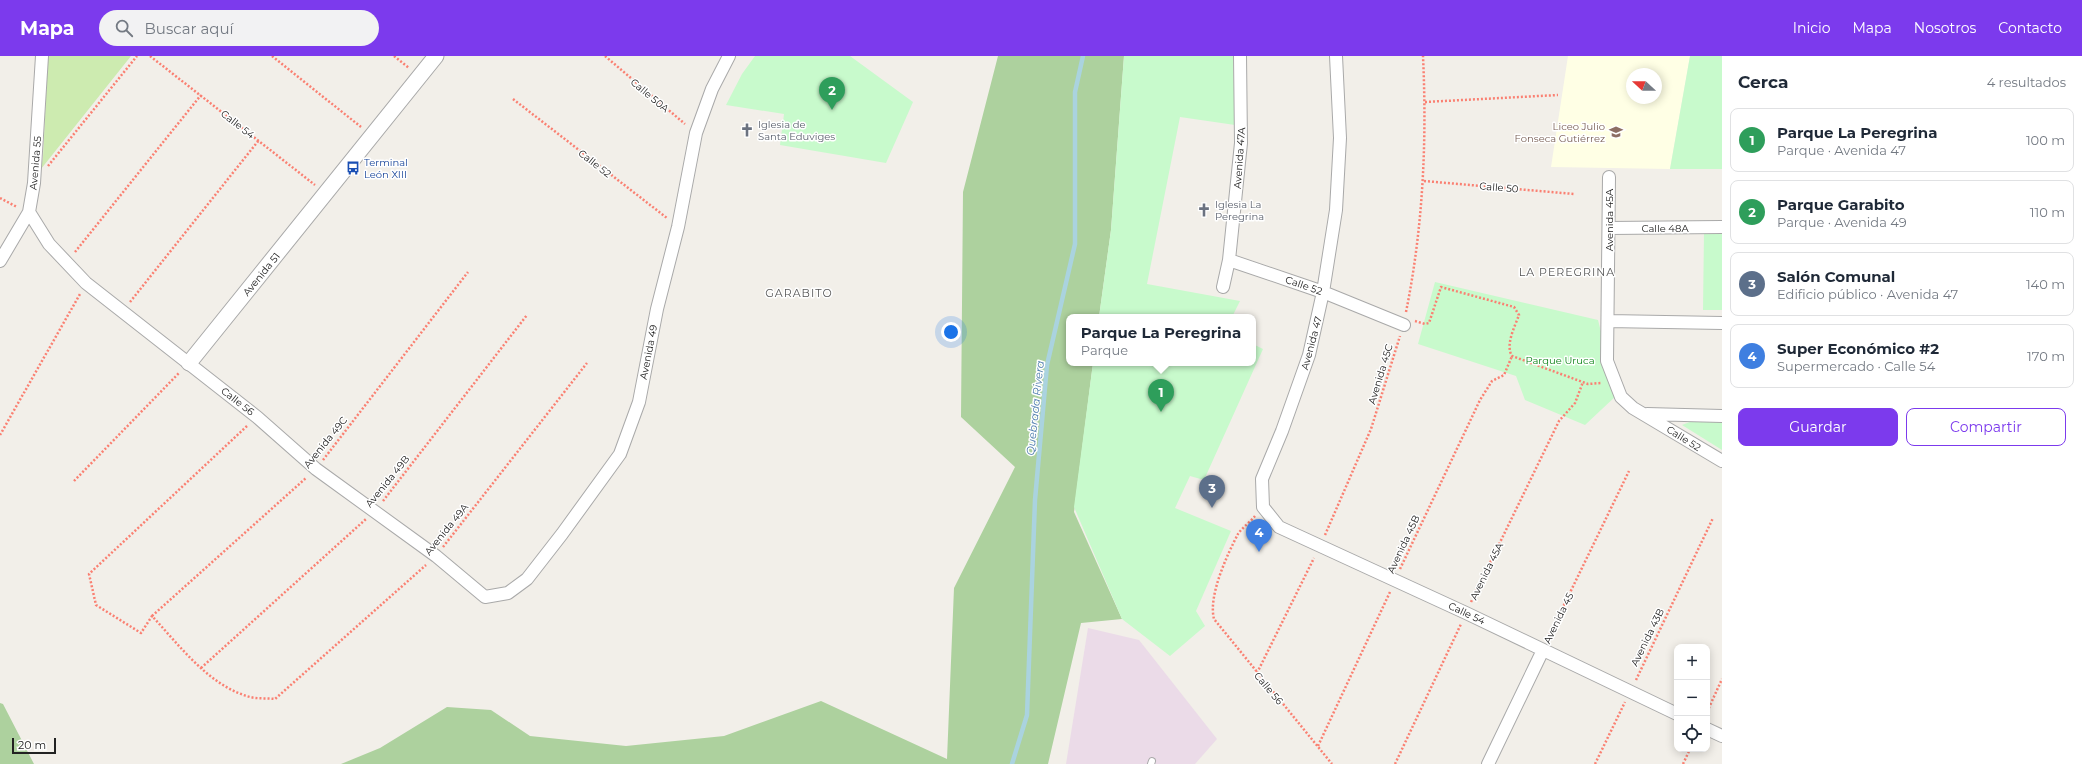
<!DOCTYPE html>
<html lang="es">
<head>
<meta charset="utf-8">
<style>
  body { margin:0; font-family:Montserrat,sans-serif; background:#f2f2f3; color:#1f2937 }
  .controls { position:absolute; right:12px; bottom:12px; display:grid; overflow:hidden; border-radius:8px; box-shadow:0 2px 10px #0003 }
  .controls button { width:36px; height:36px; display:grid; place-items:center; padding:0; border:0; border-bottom:1px solid #e0e1e3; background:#fff; color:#1f2937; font:20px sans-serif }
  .compass { position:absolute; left:1626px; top:12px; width:36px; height:36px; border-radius:50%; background:#fff; box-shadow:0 2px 10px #0003; rotate:291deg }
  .scale { position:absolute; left:12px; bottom:10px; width:44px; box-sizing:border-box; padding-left:4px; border:2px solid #222; border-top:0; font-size:11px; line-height:14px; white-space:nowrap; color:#222; -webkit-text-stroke:3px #fff; paint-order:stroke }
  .you { position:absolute; left:951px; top:276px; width:14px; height:14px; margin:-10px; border:3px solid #fff; border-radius:50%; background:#1a73e8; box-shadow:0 0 0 6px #1a73e833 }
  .badge { display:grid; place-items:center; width:26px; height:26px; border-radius:50%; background:#7c3aed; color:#fff; font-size:13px; font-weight:700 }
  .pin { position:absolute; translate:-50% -33px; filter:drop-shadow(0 1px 2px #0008) }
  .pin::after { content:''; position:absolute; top:21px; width:14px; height:12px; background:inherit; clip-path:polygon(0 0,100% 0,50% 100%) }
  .popup { position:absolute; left:1066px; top:258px; width:190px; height:52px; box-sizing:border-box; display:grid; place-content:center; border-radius:8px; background:#fff; filter:drop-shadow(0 1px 3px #0005); font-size:13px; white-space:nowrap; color:#747a83 }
  .popup b { font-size:15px; color:#1f2937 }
  .popup::after { content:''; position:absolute; left:50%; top:100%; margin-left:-8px; border:8px solid transparent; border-top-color:#fff }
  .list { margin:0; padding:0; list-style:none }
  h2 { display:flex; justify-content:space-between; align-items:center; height:52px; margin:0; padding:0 16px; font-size:17px }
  h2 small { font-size:13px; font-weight:400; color:#747a83 }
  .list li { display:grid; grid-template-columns:26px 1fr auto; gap:12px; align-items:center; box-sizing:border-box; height:64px; margin:0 8px 8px; padding:0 8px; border:1px solid #e0e1e3; border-radius:8px }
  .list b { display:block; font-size:15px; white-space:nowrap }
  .list p { margin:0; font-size:13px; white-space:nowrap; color:#747a83 }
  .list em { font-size:13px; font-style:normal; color:#747a83 }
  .actions { display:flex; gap:8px; padding:12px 16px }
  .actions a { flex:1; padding:9px 0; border:1px solid #7c3aed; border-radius:8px; text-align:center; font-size:14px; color:#7c3aed }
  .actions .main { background:#7c3aed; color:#fff }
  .icon { flex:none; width:22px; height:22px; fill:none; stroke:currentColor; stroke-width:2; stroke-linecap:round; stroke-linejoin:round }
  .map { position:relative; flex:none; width:1722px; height:708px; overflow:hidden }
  header { display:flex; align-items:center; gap:24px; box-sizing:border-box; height:56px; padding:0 20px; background:#7c3aed; color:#fff }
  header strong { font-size:19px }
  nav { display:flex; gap:22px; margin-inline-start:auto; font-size:14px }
  .search { width:280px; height:36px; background:#f2f2f3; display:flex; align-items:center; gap:10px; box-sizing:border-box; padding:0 14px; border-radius:22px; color:#747a83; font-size:15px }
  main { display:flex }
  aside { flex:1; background:#fff }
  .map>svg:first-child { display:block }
</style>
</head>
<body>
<header>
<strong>Mapa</strong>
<div class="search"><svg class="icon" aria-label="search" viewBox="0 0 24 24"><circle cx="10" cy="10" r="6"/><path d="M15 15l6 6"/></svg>Buscar aquí</div>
<nav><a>Inicio</a><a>Mapa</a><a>Nosotros</a><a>Contacto</a></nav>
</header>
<main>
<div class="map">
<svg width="1722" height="708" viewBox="0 0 1722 708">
  <rect width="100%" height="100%" fill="#f2efe9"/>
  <path fill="#ebdbe8" d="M1088 572 1139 584 1217 683 1195 708H1066Z"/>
  <path fill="#ffffe5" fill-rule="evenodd" d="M1568 0H1690L1670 113 1551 111ZM1632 18H1656V42H1632Z"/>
  <path fill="#cdebb0" d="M48 0H131L41 113 43 101Z"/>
  <path fill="#add19e" d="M998 0H1124L1111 174 1099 261H1069V307H1093L1074 456 1122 563 1081 567 1048 708H341L380 692 447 651 491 654 530 680 626 690 724 680 821 645 947 703 954 532 1015 411 961 361 963 136Z
    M0 647 3 648 34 708H0Z"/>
  <path fill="#c8facc" d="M755 0H850L913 46 886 107 780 89 784 58 726 49 742 18Z
    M1124 0H1233L1235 69 1180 61 1147 228 1240 245 1232 261H1099L1111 174Z
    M1690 0H1722V113H1670Z
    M1704 176H1722V254H1703Z
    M1435 226 1598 264 1617 339 1585 369 1525 344 1516 320 1418 288Z
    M1253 288 1263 293 1204 424 1190 420 1175 452 1231 475 1196 555 1205 570 1170 600 1122 563 1074 451 1093 307H1253Z
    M1695 364 1722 365V394L1682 369Z"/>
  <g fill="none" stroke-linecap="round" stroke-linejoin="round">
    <path stroke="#aad3df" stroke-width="4.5" d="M1012 708 1027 659 1035 444 1047 309 1075 188V36L1083 0"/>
    <g stroke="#a9a9a9" stroke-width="8">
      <path id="service" d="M1151 708 1152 705"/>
    </g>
    <g stroke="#a9a9a9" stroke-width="14">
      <path id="minor" d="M1336 0 1340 82 1336 154 1323 236 1309 299 1282 375 1262 423 1263 451 1279 471 1466 557 1677 658
        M1609 121 1607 305 1621 341 1633 352 1722 405
        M29 156 49 188 86 227 257 361 316 413 436 500 485 541 508 537 527 523 562 478 620 398 639 346 657 253 678 171 696 77 712 33 729 0
        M1609 172 1722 171
        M1229 204 1241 87 1240 0
        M0 205 29 156 34 127 42 0
        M1223 231 1229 204 1323 236 1404 269
        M1608 265 1722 267
        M1647 358 1722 360
        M1707 673 1722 680
        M1488 708 1543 594"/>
    </g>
    <g stroke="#a9a9a9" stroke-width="17">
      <path id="tertiary" d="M189 307 436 0"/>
    </g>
    <path stroke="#fa8072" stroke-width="2.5" stroke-dasharray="2 2" stroke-linecap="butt" d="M150 0 315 129
      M272 0 361 71
      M394 0 409 12
      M605 0 685 68
      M513 43 667 162
      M1425 46 1558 39
      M48 110 137 0
      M1424 125 1574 138
      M0 142 17 151
      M75 196 201 39
      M130 246 259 84
      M1406 256C1423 172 1427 86 1423 0
      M1415 265 1425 268 1429 267 1441 231 1514 251 1519 259C1515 270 1505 289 1512 300L1588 328 1601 327
      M247 370 89 518 96 549 141 577 152 560C180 590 209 630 250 641 258 643 267 642 275 643L426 509
      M0 379 80 238
      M323 404 468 216
      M74 425 179 317
      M383 445 527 259
      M1255 460C1250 466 1242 472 1238 478 1227 499 1208 540 1214 563L1332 708
      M1325 479 1371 373 1400 280
      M443 491 587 307
      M1400 513 1480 344 1492 325 1504 319 1512 300
      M1471 546 1559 365 1575 347 1583 326
      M152 560 306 422
      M1548 582 1629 415
      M201 612 366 463
      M1257 617 1314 502
      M1636 624 1713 462
      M1707 656 1722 623
      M1318 690 1390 536
      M1395 708 1461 568
      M1595 708 1625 646
      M1683 708 1690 693"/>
    <use href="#service" stroke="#fff" stroke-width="6"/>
    <use href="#minor" stroke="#fff" stroke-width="12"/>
    <use href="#tertiary" stroke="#fff" stroke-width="15"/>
  </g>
  <defs>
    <g id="church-bare" transform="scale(1.08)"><path d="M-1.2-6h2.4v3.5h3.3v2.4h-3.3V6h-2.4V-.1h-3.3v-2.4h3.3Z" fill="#6b7280" stroke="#fff" stroke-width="2.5" paint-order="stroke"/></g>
    <g id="school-bare" transform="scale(1.08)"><path d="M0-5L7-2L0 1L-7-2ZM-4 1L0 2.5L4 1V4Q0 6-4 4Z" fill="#8d6e63" stroke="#fff" stroke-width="2.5" paint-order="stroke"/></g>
    <g id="bus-bare" transform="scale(1.08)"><path d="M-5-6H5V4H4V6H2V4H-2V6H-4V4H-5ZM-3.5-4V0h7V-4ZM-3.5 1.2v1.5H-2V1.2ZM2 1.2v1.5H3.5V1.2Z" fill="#1a4fb4" stroke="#fff" stroke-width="2.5" paint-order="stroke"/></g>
  </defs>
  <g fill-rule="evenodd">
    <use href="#church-bare" x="747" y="74"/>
    <use href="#school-bare" x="1616" y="76"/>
    <use href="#bus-bare" x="353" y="112"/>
    <use href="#church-bare" x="1204" y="154"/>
  </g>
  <g text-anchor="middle" stroke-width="3" stroke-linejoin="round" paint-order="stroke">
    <g font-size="10" fill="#222" stroke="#fff">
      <text transform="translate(650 39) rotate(40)" y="4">Calle 50A</text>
      <text transform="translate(238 68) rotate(38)" y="4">Calle 54</text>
      <text transform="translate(1239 102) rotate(-86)" y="4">Avenida 47A</text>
      <text transform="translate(35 107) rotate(-85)" y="4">Avenida 55</text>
      <text transform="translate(595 107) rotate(38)" y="4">Calle 52</text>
      <text transform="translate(1499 131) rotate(5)" y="4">Calle 50</text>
      <text transform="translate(1609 164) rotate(-90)" y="4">Avenida 45A</text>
      <text x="1665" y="176">Calle 48A</text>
      <text transform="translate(261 218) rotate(-51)" y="4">Avenida 51</text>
      <text transform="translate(1304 229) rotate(19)" y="4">Calle 52</text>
      <text transform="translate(1311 287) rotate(-75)" y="4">Avenida 47</text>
      <text transform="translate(648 296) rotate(-79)" y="4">Avenida 49</text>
      <text transform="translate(1380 318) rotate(-73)" y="4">Avenida 45C</text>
      <text transform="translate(238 345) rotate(38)" y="4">Calle 56</text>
      <text transform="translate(1684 382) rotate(32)" y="4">Calle 52</text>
      <text transform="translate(325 386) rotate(-51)" y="4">Avenida 49C</text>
      <text transform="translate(387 425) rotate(-51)" y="4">Avenida 49B</text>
      <text transform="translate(446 473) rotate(-51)" y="4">Avenida 49A</text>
      <text transform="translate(1403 488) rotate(-65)" y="4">Avenida 45B</text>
      <text transform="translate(1486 515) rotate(-64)" y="4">Avenida 45A</text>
      <text transform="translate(1467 557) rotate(25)" y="4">Calle 54</text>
      <text transform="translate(1558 562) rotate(-64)" y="4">Avenida 45</text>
      <text transform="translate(1647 581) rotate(-64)" y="4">Avenida 43B</text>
      <text transform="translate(1269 632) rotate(50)" y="4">Calle 56</text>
    </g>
    <g font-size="10" fill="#5b616d" stroke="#fff" text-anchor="start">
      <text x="758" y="72">Iglesia de<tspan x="758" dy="12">Santa Eduviges</tspan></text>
      <text x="1215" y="152">Iglesia La<tspan x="1215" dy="12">Peregrina</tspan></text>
    </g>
    <g font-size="10" fill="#785e54" stroke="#fff" text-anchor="end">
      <text x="1605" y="74">Liceo Julio<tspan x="1605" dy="12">Fonseca Gutiérrez</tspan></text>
    </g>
    <g font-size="10" fill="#164399" stroke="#fff" text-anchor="start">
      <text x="364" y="110">Terminal<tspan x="364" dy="12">León XIII</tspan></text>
    </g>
    <g font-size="10" fill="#0c8416" stroke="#fff">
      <text x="1560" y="308">Parque Uruca</text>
    </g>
    <g font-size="11" letter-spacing="1" fill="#555" stroke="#fff">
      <text x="1567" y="220">LA PEREGRINA</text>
      <text x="799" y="241">GARABITO</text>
    </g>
    <g font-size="11" font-style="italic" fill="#4a7aab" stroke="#fff">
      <text transform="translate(1035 352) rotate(-84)" y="4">Quebrada Rivera</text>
    </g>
  </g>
</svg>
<div class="controls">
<button>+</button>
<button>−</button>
<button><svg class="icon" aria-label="locate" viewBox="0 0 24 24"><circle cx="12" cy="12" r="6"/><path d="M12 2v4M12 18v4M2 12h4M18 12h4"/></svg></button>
</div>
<svg class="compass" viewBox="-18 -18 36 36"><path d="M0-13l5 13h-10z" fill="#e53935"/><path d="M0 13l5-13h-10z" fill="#747a83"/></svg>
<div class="scale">20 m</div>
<div class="you"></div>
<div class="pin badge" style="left:1161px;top:356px;background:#2e9e5b">1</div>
<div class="popup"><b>Parque La Peregrina</b>Parque</div>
<div class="pin badge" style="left:832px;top:54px;background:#2e9e5b">2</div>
<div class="pin badge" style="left:1212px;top:452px;background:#5c6f8a">3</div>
<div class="pin badge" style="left:1259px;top:496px;background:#3f7fe0">4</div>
</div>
<aside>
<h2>Cerca<small>4 resultados</small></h2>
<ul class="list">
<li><span class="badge" style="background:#2e9e5b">1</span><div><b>Parque La Peregrina</b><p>Parque · Avenida 47</p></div><em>100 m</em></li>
<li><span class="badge" style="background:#2e9e5b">2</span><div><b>Parque Garabito</b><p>Parque · Avenida 49</p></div><em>110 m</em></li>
<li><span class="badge" style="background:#5c6f8a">3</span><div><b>Salón Comunal</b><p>Edificio público · Avenida 47</p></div><em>140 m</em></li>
<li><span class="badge" style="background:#3f7fe0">4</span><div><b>Super Económico #2</b><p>Supermercado · Calle 54</p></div><em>170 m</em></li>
</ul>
<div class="actions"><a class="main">Guardar</a><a>Compartir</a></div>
</aside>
</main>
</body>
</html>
